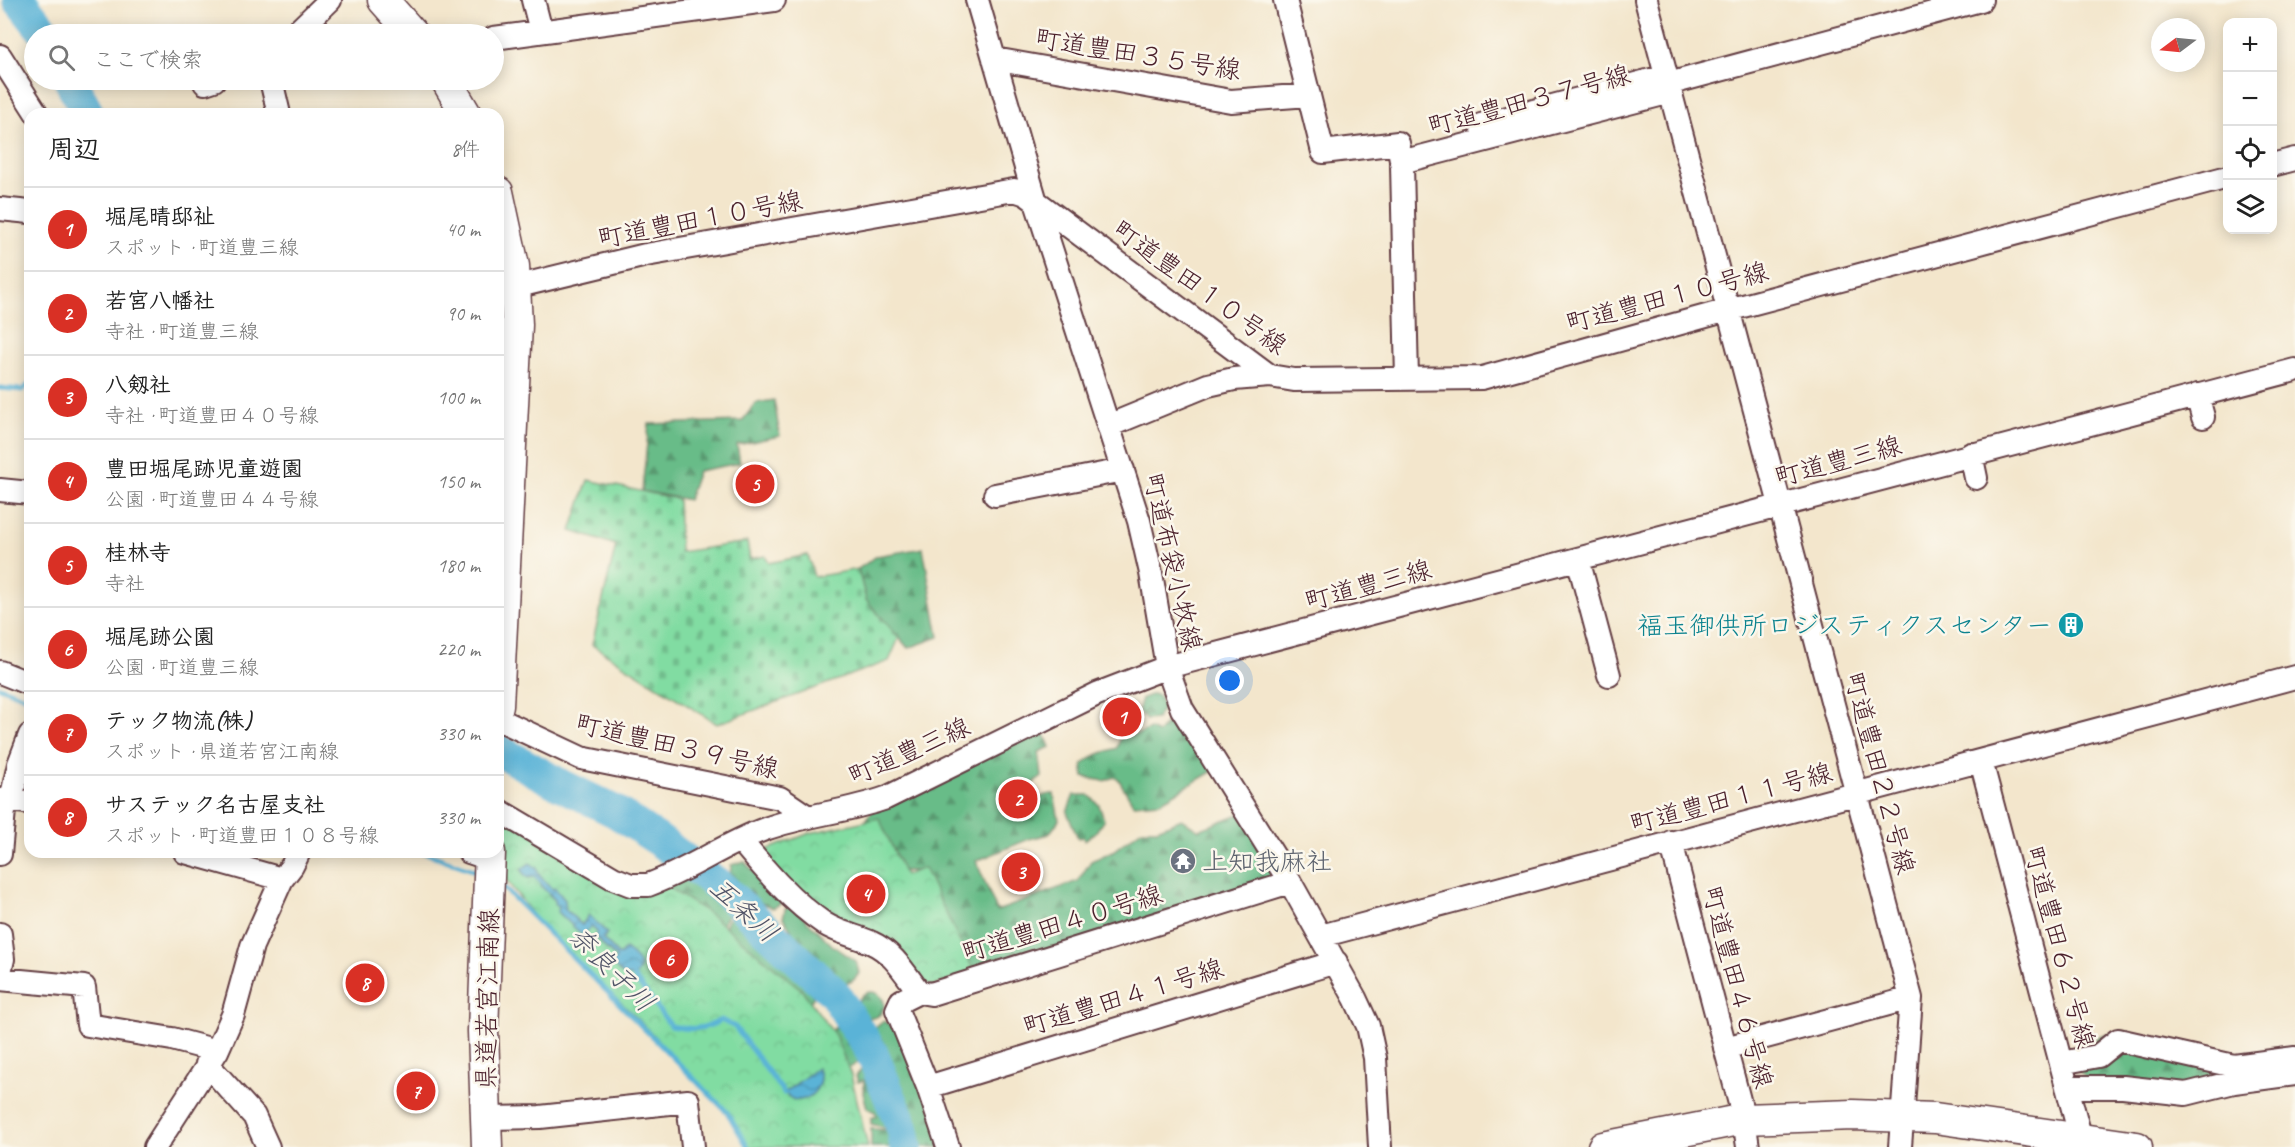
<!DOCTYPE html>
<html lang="ja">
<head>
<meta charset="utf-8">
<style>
  body { margin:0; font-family:Caveat,"Klee One",sans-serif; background:#f6f6f6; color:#222 }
  .controls { position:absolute; right:18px; top:18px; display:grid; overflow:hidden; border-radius:12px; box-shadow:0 3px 15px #0003 }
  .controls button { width:54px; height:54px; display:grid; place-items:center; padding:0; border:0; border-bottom:2px solid #e0e0e0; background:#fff; color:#222; font:30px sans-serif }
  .compass { position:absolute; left:2151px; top:18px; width:54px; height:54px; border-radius:50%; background:#fff; box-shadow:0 3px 15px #0003; rotate:254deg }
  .you { position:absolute; left:1230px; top:681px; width:21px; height:21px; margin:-15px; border:4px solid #fff; border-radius:50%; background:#1a73e8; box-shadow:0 0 0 9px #1a73e833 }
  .badge { display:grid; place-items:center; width:39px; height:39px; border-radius:50%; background:#d93025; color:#fff; font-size:20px; font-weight:700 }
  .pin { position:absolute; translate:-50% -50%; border:3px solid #fff; box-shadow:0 2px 6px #0006 }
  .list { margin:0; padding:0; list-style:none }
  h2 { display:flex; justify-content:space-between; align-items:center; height:78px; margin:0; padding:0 24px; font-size:26px }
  h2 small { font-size:20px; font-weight:400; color:#767676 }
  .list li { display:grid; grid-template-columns:39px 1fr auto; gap:18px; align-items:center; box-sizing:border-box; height:84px; padding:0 24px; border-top:2px solid #e0e0e0 }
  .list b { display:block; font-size:22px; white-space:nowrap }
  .list p { margin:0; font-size:20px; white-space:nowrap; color:#767676 }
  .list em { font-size:20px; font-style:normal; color:#767676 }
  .icon { flex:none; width:33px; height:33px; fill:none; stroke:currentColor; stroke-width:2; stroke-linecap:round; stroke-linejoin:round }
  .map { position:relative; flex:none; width:2295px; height:1147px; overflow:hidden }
  .search { position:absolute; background:#fff; box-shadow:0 3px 15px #0003; left:24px; top:24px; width:480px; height:66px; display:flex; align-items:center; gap:15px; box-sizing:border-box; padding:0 21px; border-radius:33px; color:#767676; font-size:22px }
  .panel { position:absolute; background:#fff; box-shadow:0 3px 15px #0003; left:24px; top:108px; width:480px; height:750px; border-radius:18px }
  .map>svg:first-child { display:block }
</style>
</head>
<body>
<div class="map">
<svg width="2295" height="1147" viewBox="0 0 2295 1147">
  <defs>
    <pattern id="forest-firs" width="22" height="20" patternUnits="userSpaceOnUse" patternTransform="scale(1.5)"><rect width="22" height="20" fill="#68bc88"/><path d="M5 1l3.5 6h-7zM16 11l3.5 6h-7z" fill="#58986f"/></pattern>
    <pattern id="cemetery-stones" width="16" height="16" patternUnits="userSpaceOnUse" patternTransform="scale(1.5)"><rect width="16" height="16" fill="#81dca2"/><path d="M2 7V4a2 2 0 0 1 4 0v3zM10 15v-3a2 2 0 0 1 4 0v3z" fill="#71bc8c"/></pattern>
    <pattern id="park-crowns" width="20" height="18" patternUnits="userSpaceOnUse" patternTransform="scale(1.5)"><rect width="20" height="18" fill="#81dca2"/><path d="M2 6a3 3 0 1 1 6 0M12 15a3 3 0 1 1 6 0" fill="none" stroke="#71bc8c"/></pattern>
    <pattern id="water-waves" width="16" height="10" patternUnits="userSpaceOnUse" patternTransform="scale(1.5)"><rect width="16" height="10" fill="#5ab3d7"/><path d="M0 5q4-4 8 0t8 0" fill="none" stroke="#4c91af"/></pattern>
  </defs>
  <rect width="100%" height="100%" fill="#fbf7ec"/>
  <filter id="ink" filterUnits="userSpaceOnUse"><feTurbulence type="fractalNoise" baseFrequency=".0167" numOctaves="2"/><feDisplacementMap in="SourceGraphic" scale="12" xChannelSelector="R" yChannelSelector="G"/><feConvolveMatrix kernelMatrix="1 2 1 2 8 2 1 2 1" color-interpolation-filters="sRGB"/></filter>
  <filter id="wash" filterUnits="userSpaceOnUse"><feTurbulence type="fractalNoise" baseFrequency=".008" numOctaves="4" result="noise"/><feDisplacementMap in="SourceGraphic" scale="24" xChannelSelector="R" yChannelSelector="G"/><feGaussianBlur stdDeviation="1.35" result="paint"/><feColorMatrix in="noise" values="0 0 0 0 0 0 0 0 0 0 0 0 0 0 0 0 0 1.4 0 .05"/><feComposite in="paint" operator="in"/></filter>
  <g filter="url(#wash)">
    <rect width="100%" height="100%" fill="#f3e6cc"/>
    <path fill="url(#forest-firs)" stroke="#596e5a" stroke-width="1.5" d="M774 400 780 436 737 445 740 463 698 471 688 500 642 491 649 424 742 421 756 403Z
      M923 548 939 637 908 648 866 600 858 569 877 556Z
      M1153 694 1159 696 1164 707 1156 719 1146 720 1138 711 1142 698Z
      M1189 720 1220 767 1160 802 1133 804 1119 780 1114 777 1104 781 1084 777 1082 765 1096 755 1117 748 1121 736 1138 734 1150 729 1158 733 1165 724Z
      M1040 722 1050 747 1039 752 1042 777 1030 786 1010 794 1009 805 1014 813C1019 812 1024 810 1029 808 1039 802 1036 795 1054 794L1059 820 1049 834 1029 839 976 861 997 911 1078 881 1091 861 1113 851 1142 829H1157L1182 819 1199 830 1247 811 1290 882 970 982 920 871H892L862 831 868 816 886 798Z
      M1074 795H1089L1099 805 1104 820 1095 833 1084 840 1083 837 1078 838 1067 812Z
      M744 861 782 903 773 908 755 900 752 892 745 893 736 890 730 879 731 865Z
      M686 876 700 878 707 891 725 895 733 904 718 932 660 896 670 881Z
      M792 906 832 945 856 961 859 973C842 1002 821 960 810 948L801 947C793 938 792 927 783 918L785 909Z
      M736 911 744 916 748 930C760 933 760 938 769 943 783 951 793 950 795 970L809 977 813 998 805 1008 724 935 727 921Z
      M858 1005a13 13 0 1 1 26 0a13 13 0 1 1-26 0Z
      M842 1021 859 1038 868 1041 875 1052 873 1062 883 1068V1115L892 1117 887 1128 871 1124V1118L877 1116 875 1112 867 1108 863 1093 864 1080 858 1082 856 1076 862 1069 868 1070 870 1064 862 1057 857 1063 845 1071 829 1033Z
      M883 1021 905 1033 944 1147H911L912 1134 906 1125 905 1104 897 1100 899 1087 891 1081 886 1066 889 1056H881L871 1036 875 1027Z
      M2121 1031 2196 1047 2213 1075 2193 1092 2157 1103H2119L2101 1094 2076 1068 2097 1038Z
      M871 1129 895 1130 901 1147H871Z"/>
    <path fill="url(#cemetery-stones)" stroke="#667e66" stroke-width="1.5" d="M588 480 678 499 680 552 747 542 750 559 765 556 769 563 808 555 814 577 858 569 866 600 899 638 889 661 717 724 592 645 616 545 571 531Z"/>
    <path fill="url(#park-crowns)" stroke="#667e66" stroke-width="1.5" d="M498 810 613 878 658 881 707 912 802 990 835 1035 851 1075 868 1147H748L726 1112 635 1016 547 933 490 859 498 852Z
      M879 818 905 875 924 868 975 973 933 986 923 983 828 918 782 883 764 851 810 833Z"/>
    <path fill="url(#water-waves)" stroke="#526981" stroke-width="1.5" d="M530 863 537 868 538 873 552 889 555 888 565 900 566 910 582 925 589 915 607 933 603 939 619 955 625 949C635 956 647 966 634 977L623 975 612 964 616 958 595 937 597 932 591 926 583 936 557 911 559 909 554 903 555 900 541 886V884L534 877 528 878 524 875 522 869Z
      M817 1068C827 1083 810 1105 792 1099 789 1097 787 1095 784 1093Z"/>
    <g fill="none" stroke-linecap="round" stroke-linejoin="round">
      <path stroke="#5ab3d7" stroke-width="5" d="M0 388 22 390 30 384
        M0 687 30 699
        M423 852 481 873
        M499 883 727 1112 748 1147
        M634 977 671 1026C690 1030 704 1030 721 1020L735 1027 784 1093"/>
      <path stroke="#5ab3d7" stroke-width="33" d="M19 0 46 34
        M70 80 88 114
        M498 750 555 782 616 812 657 839 721 887 834 993 871 1051 903 1129 906 1147"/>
    </g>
  </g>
  <g filter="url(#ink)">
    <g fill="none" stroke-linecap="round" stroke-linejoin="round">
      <g stroke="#633d43" stroke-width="26">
        <path id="minor" d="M533 0 541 31
          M977 0 1036 202 1139 521 1151 573 1167 667 1182 709 1290 882 1355 998 1368 1026 1375 1058 1380 1147
          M1285 0 1323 152 1398 143 1402 165 1407 379
          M1646 0 1911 998 1900 1147
          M295 34 330 0
          M494 38 774 0
          M0 56 37 114
          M994 59 1231 101 1309 95
          M271 80 279 114
          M205 83 214 80
          M1668 84 1981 0
          M1481 125 1666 76
          M1401 162 1671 92
          M2272 165 2295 159
          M0 209 30 212
          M498 291 646 255 1014 190 1026 194 1270 376 1294 380 1482 378 1728 310 2228 177
          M2197 395 2203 417
          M1108 426 1208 385 1234 379 1270 376
          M1971 454 1976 478
          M0 490 30 493
          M995 495 1123 470
          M1578 559 1609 675
          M0 672 30 684
          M498 719 581 758 780 798 808 817
          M1981 761 2083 1147
          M0 800 30 802
          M498 810 613 878 631 885H648C688 871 724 844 765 829 804 815 846 812 886 798L1097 694 1167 667 2295 370
          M740 840C766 871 791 901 825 924 839 933 857 936 872 943 893 952 906 975 919 992L901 1001 897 1010 928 1087 948 1147
          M1671 842 1744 1119 1748 1147
          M185 852 282 879
          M469 852 490 859
          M0 854 4 810 11 800 19 764 30 735
          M0 934 3 959 0 972
          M1321 936 2295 677
          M0 979 84 987 88 1025 172 1039 217 1051
          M919 992 931 994 1290 882
          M1725 1048 1911 998
          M2061 1063 2098 1056 2118 1040 2234 1066 2295 1058
          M207 1064 254 1116 268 1147
          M928 1087 1336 962
          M2067 1087H2123L2186 1094 2234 1082 2295 1074
          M486 1118 540 1117 688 1101 693 1147
          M155 1147 217 1051 233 1015 252 946 282 879 292 866 299 852"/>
      </g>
      <g stroke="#633d43" stroke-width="33">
        <path id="major" d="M383 0 413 34
          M446 80 466 114
          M498 192 514 266 517 325 498 706
          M487 1147 483 1031 490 852
          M1603 1147 1744 1119 1853 1115 1935 1118 2137 1147"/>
      </g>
      <use href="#minor" stroke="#fff" stroke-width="22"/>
      <use href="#major" stroke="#fff" stroke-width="30"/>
    </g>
  </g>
  <defs>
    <g id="building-disc" transform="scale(1.35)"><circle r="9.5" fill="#0f9aa8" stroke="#fbf7ec"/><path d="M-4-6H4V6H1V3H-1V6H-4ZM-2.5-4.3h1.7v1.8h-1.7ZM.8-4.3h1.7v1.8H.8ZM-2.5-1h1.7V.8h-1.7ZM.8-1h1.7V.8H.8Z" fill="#fff"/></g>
    <g id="temple-disc" transform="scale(1.35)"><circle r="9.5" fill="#6b7280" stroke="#fbf7ec"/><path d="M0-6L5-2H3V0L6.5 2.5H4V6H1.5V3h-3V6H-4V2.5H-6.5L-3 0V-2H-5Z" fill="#fff"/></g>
  </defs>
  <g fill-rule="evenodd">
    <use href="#building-disc" x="2071" y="625"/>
    <use href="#temple-disc" x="1183" y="861"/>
  </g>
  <g text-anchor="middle" stroke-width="5" stroke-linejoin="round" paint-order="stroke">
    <g font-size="26" fill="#4a1f2b" stroke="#fbf7ec">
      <text transform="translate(1138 54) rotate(9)" y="9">町道豊田３５号線</text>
      <text transform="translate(1529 100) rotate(-15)" y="9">町道豊田３７号線</text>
      <text transform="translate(700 219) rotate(-11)" y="9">町道豊田１０号線</text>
      <text transform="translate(1200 287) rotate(36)" y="9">町道豊田１０号線</text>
      <text transform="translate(1667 297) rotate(-15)" y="9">町道豊田１０号線</text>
      <text transform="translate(1838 461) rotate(-15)" y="9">町道豊三線</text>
      <text transform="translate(1173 562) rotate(77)" y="9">町道布袋小牧線</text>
      <text transform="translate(1368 585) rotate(-15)" y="9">町道豊三線</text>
      <text transform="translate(677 746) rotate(13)" y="9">町道豊田３９号線</text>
      <text transform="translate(909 751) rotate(-24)" y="9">町道豊三線</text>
      <text transform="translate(1880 773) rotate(75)" y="9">町道豊田２２号線</text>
      <text transform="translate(1731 798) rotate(-15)" y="9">町道豊田１１号線</text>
      <text transform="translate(1062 923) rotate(-17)" y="9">町道豊田４０号線</text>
      <text transform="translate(2060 947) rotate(75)" y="9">町道豊田６２号線</text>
      <text transform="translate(1738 987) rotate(75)" y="9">町道豊田４６号線</text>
      <text transform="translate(1123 997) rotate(-17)" y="9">町道豊田４１号線</text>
      <text transform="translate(487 999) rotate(-89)" y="9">県道若宮江南線</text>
    </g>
    <g font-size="26" fill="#0d838f" stroke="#fbf7ec" text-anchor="end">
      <text x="2052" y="634">福玉御供所ロジスティクスセンター</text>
    </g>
    <g font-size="26" fill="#5b616d" stroke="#fbf7ec" text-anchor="start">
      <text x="1202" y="870">上知我麻社</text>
    </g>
    <g font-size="27" font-style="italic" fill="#505367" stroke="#fbf7ec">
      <text transform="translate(744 910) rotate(42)" y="9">五条川</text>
      <text transform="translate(612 969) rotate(45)" y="9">奈良子川</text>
    </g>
  </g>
</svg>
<div class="controls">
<button>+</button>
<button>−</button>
<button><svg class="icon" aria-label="locate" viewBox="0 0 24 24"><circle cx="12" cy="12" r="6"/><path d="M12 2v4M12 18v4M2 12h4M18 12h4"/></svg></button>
<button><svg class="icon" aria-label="layers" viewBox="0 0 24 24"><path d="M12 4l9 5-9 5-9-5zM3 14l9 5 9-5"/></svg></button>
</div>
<svg class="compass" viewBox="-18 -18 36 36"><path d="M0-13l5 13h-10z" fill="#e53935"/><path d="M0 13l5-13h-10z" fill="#767676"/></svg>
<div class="you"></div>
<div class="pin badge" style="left:1122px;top:717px">1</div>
<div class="pin badge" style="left:1018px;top:799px">2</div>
<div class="pin badge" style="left:1021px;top:872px">3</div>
<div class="pin badge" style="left:866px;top:894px">4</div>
<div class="pin badge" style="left:755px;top:484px">5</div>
<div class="pin badge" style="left:669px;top:959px">6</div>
<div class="pin badge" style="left:416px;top:1091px">7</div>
<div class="pin badge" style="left:365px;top:983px">8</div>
<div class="search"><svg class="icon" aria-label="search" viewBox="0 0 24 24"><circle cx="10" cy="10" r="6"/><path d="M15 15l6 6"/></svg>ここで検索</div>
<section class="panel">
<h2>周辺<small>8件</small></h2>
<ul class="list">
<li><span class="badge">1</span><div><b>堀尾晴邸祉</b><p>スポット · 町道豊三線</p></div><em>40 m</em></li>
<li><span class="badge">2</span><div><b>若宮八幡社</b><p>寺社 · 町道豊三線</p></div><em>90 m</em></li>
<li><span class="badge">3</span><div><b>八剱社</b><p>寺社 · 町道豊田４０号線</p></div><em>100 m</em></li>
<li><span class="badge">4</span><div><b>豊田堀尾跡児童遊園</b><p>公園 · 町道豊田４４号線</p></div><em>150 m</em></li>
<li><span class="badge">5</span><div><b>桂林寺</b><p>寺社</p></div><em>180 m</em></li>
<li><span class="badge">6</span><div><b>堀尾跡公園</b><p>公園 · 町道豊三線</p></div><em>220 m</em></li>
<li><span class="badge">7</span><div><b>テック物流(株)</b><p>スポット · 県道若宮江南線</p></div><em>330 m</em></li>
<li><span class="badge">8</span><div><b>サステック名古屋支社</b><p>スポット · 町道豊田１０８号線</p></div><em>330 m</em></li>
</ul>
</section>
</div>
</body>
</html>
